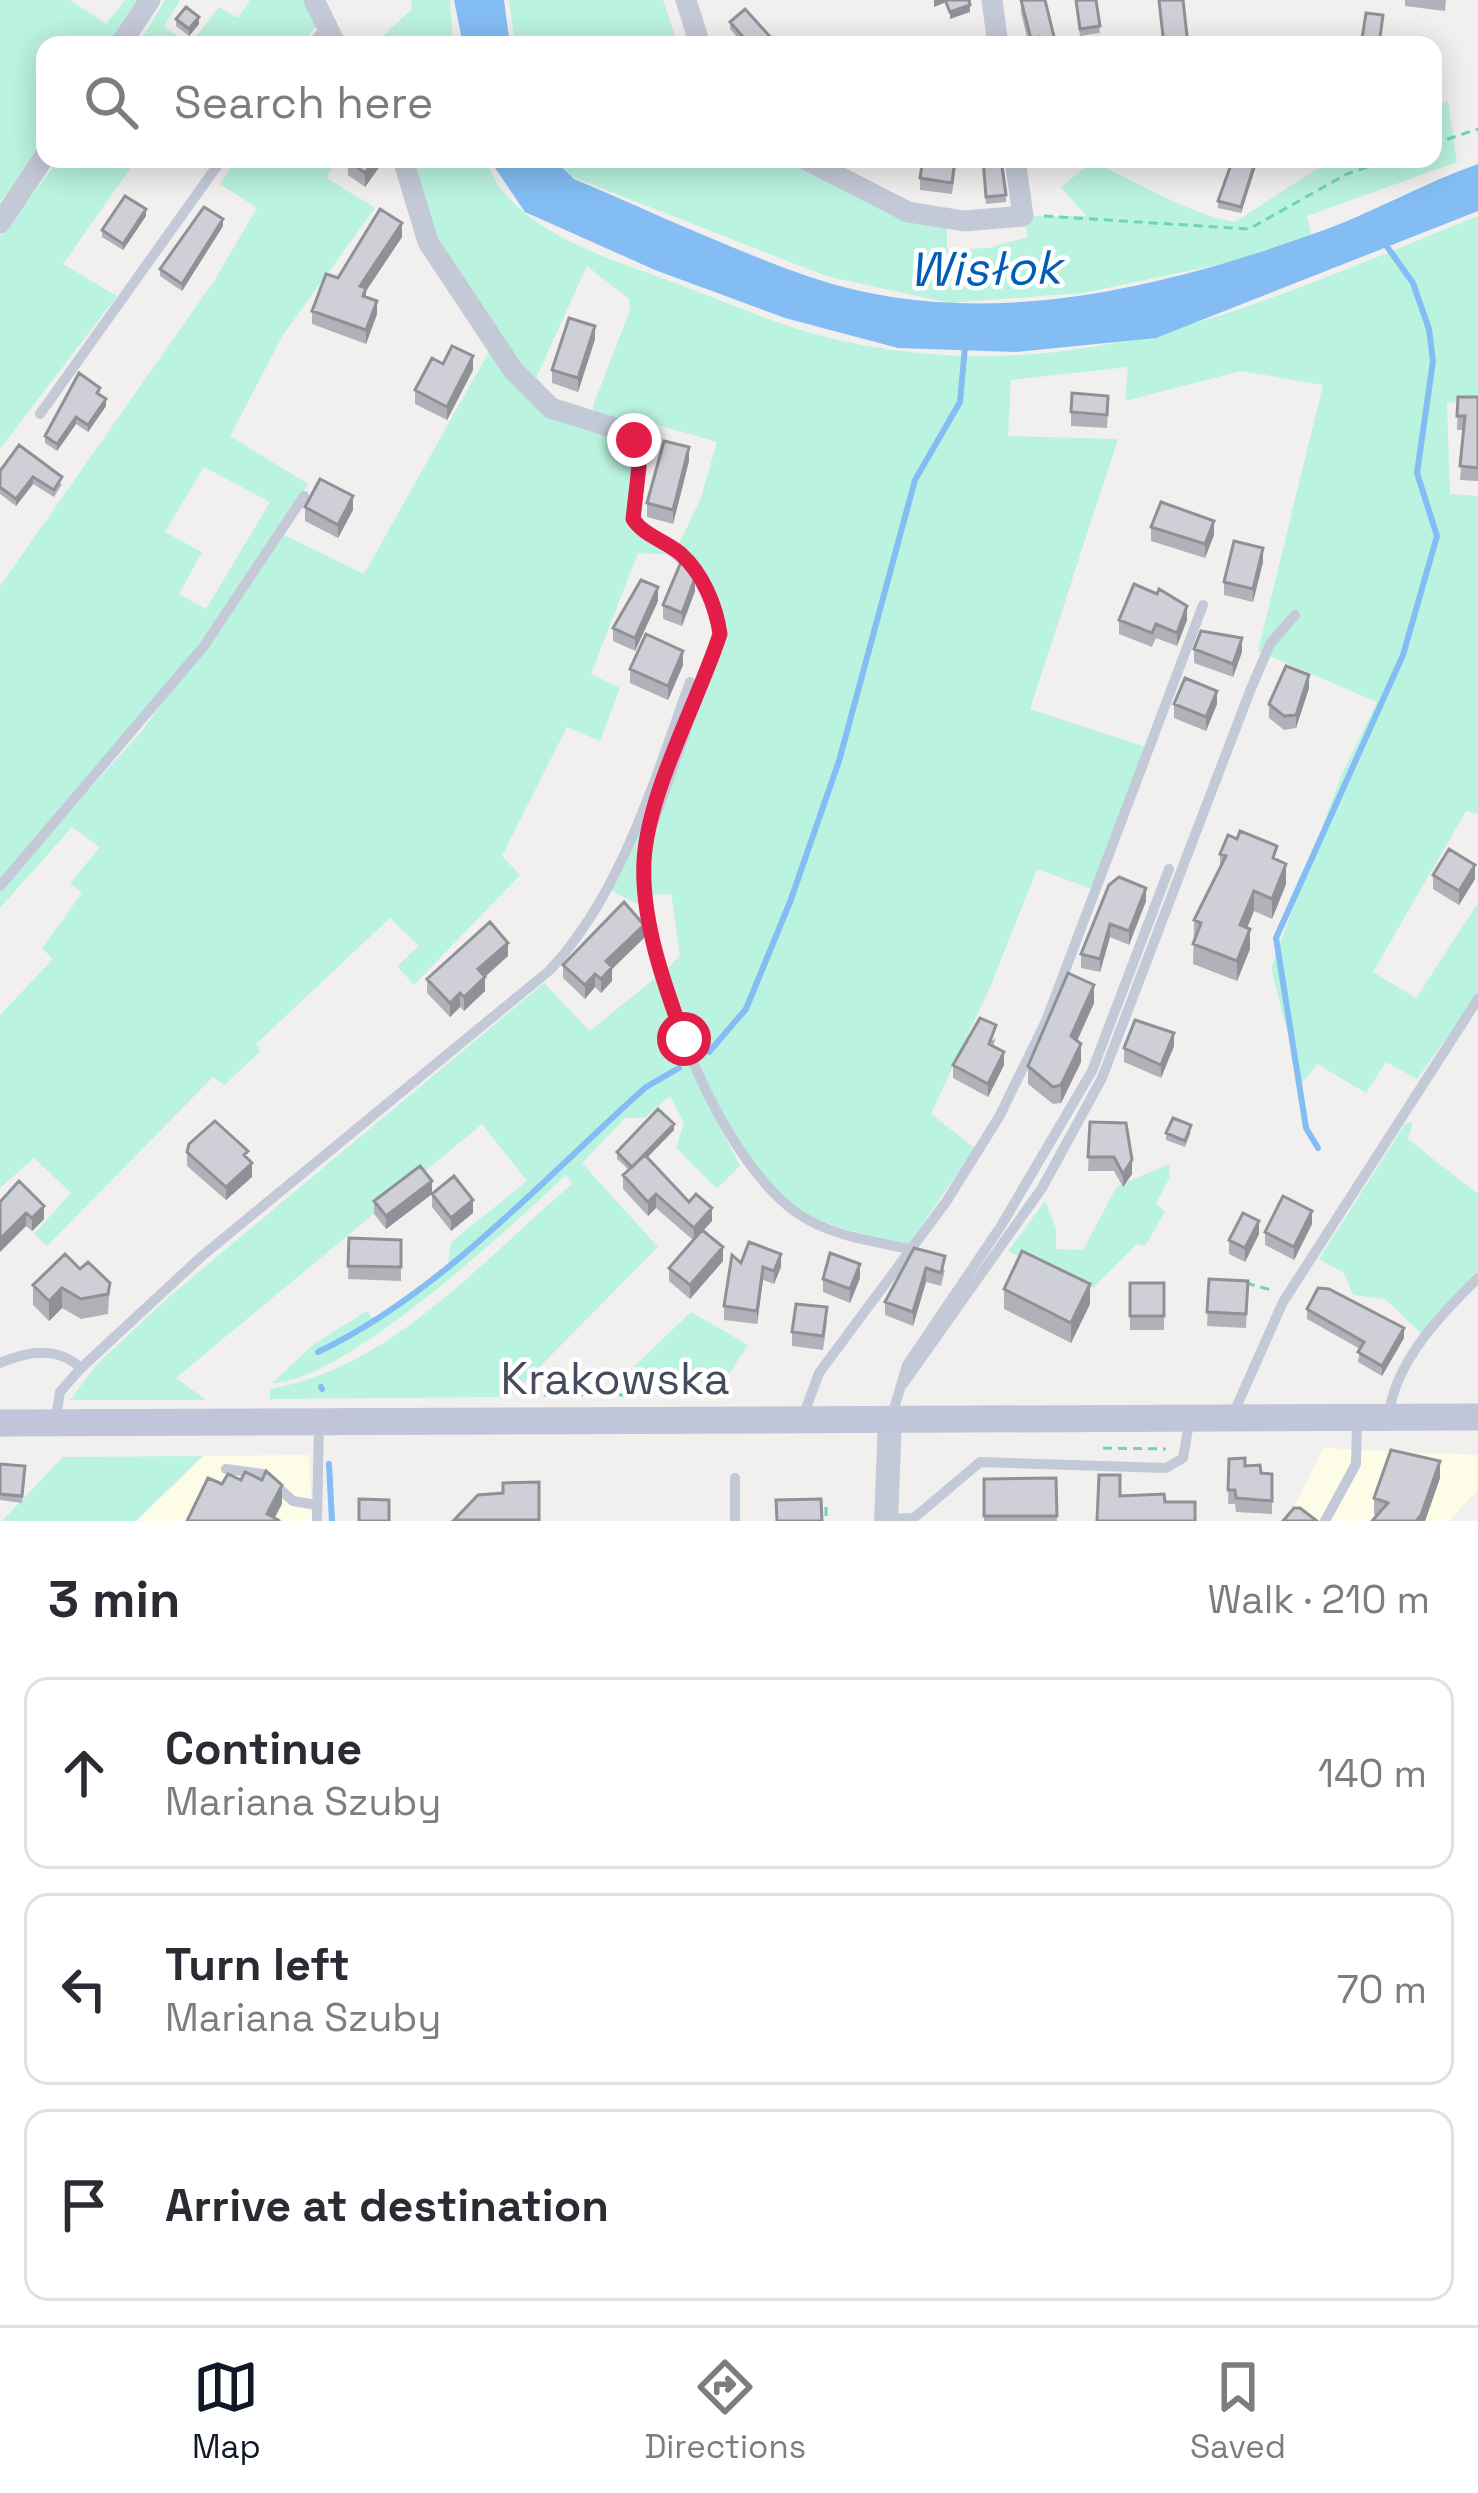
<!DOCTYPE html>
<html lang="en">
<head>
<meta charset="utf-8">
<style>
  body { margin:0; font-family:"Space Grotesk",sans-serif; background:#f2f2f3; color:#2b2b33 }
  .stop { position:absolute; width:36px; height:36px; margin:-27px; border:9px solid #e11d48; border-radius:50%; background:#fff }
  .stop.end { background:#e11d48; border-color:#fff; box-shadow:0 3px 12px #0008 }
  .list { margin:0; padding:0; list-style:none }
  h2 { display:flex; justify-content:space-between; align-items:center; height:156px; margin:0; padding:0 48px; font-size:51px }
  h2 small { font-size:39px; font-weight:400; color:#7c7c81 }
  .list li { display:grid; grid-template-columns:78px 1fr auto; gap:36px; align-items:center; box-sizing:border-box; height:192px; margin:0 24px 24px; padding:0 24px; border:3px solid #e1e1e2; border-radius:24px }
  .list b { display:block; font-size:45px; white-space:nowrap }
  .list p { margin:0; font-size:39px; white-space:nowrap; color:#7c7c81 }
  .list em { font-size:39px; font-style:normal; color:#7c7c81 }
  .icon { flex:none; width:66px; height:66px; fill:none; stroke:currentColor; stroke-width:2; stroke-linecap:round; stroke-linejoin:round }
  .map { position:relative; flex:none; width:1478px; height:1521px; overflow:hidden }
  .search { position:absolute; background:#fff; box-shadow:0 6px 30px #0003; left:36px; right:36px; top:36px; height:132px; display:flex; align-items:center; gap:30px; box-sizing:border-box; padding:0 42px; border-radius:24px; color:#7c7c81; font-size:45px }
  .sheet { height:804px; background:#fff }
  nav { display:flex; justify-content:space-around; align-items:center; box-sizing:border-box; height:168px; border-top:3px solid #e1e1e2; background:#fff; font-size:33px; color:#7c7c81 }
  nav a { display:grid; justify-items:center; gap:6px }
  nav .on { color:#111827 }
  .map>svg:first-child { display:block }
</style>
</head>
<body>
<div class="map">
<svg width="1478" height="1521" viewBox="0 0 1478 1521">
  <rect width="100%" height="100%" fill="#f2f0ef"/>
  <path fill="#fdfde7" d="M1323 1448 1478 1455V1489L1449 1521H1287Z
    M309 1455 312 1521H136L203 1456Z"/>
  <path fill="#baf3df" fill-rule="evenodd" d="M0 0H70L106 24 125 0H143L113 45H45V142L0 202Z
    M165 0H180L164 27 190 44 219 7 238 18 250 0H307L316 26 302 45H138Z
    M411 0H450L453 45H373L412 9Z
    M509 0H663L678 45H515Z
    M1448 101 1457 162 1307 216 1311 235 1255 257 1083 293 949 303 826 276 560 172 548 159H798L947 225V250L988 248 1028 237 1023 216H1086L1061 187 1092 162C1140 182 1184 213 1235 222L1332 159H1433V104Z
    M59 159H137L63 264 117 296 0 449V237Z
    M237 159H337L327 178 375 208 283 335 230 436 308 484 203 641 0 879V586L214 281 257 208 220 184ZM204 467 270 502 206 609 179 594 202 552 165 532Z
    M409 159H486C505 225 600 256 659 277 715 297 772 324 830 338 1074 396 1258 304 1478 216V400L1447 403 1450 494 1478 496V814L1466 811 1373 972 1416 998 1478 903V994L1417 1079 1386 1062 1366 1093 1317 1064 1301 1085 1271 968 1341 776 1377 702 1258 651 1323 385 1241 371 1125 401 1128 367 1011 380 1008 436 1118 439 1030 709 1146 747 1092 889 1037 869 991 985 931 1114 975 1148 909 1244C875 1237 843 1231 811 1216 736 1182 694 1046 663 974L680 955 671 894 651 895V839L723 639 716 599 678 546 700 500 717 442 655 424 643 449 625 428 595 416 593 406 630 310 629 299 587 266 532 387 434 244Z
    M491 348 528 393 625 436 635 468 632 526 677 555 638 553 591 674 620 688 600 741 567 727 502 856 520 875 414 985 397 966 419 946 390 918 256 1044 261 1051 224 1085 213 1077 47 1246 34 1234 71 1193 34 1158 0 1188V1015L53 959 42 948 82 893 70 883 100 847 72 827 0 908V888L142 731 282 534 364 574Z
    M682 718 687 720 643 841 645 908 610 890Z
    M655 978 681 1048 740 1166 717 1189 676 1148 684 1123 670 1096 645 1118H625L582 1163 658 1247 510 1397 270 1399V1389C392 1368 481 1261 572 1184L566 1175C512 1226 343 1383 272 1383L314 1344 367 1311 376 1322 447 1269 451 1242 527 1181 482 1124 176 1378 206 1400H70L97 1364 170 1296 544 983 590 1031Z
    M1413 1122 1408 1139 1478 1194V1271L1422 1334 1385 1299 1353 1295 1344 1273 1319 1259 1405 1124Z
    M1169 1164 1170 1177 1156 1203 1165 1212 1145 1246 1137 1244 1092 1289 1008 1251 1045 1201 1056 1228V1249L1083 1250 1117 1186Z
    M691 1312 748 1345 724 1381 618 1382Z
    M203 1456 136 1521H2L63 1457Z"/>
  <path fill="#83bdf3" d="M454 0H504L510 45H463Z
    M489 159H553L574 179C652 212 730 249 810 277 980 335 1165 288 1327 229 1378 210 1426 182 1478 164V211L1156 338 1016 352 898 348 785 318 655 270 525 212Z"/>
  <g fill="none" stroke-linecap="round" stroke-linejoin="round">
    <path stroke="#83bdf3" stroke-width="6" d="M709 1052 746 1009 790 902 839 761 915 480 960 402 965 347
      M1318 1148 1306 1128 1276 938 1403 655 1437 536 1417 473 1433 361 1429 329 1413 283 1383 241
      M318 1352C442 1293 544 1178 646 1087L679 1068
      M321 1387 322 1389
      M329 1464 332 1521"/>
    <path stroke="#6fd3bd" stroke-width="3" stroke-dasharray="9 6" stroke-linecap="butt" d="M1433 144 1478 129
      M1044 216 1249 229 1347 174 1390 159
      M1246 1283 1271 1290
      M544 1395H624
      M1103 1448 1166 1449
      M826 1507V1521"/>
    <path stroke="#c4c9d8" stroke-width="10" d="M311 45 326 27
      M40 414 222 159
      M634 440 636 526C679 553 714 581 720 634L648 838C631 939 713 1154 797 1213 830 1236 872 1241 910 1249
      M0 886 204 646 304 496
      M0 1363C28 1351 57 1346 81 1368L202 1256 550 970C622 892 654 781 690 682
      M903 1384 1042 1188 1102 1078 1250 691 1270 644 1295 615
      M1389 1414C1395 1362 1442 1313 1478 1278
      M802 1419 819 1373 946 1202 999 1117 1046 1021 1203 605
      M891 1419 907 1365 1001 1226 1092 1071 1169 869
      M1231 1419 1283 1302 1478 999
      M55 1423 60 1392 81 1368
      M226 1469 263 1474 293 1501 317 1505
      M735 1478V1521
      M889 1519 914 1518 980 1462 1166 1468 1183 1458 1190 1418
      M317 1521 319 1423
      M1325 1521 1356 1464 1357 1421"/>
    <path stroke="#c4c9d8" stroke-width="21" d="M314 0 336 45
      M686 0 700 45
      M992 0 998 45
      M120 45 150 0
      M403 159 428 242 513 370 551 408 627 432 634 440
      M805 159 908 212 964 221 1023 216 1015 159
      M0 223 45 156"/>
    <path stroke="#c4c9d8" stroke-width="24" d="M886 1521 890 1421"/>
    <path stroke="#c0c5d9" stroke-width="27" d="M0 1423 1478 1417"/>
  </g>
  <path fill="#b1b2b9" d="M1021 0 1056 45H1029L1021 13Z
    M1075 0H1096L1100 33 1080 36Z
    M1405 0H1446L1445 11 1405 6Z
    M176 19 199 24 189 36 176 26Z
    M730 22 774 45H744L730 29Z
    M385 159 365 187 348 175V161Z
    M957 159 952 194 920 190V178Z
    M983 159 1006 195V202L986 204Z
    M1112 159H1141V166L1112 167Z
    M1256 166 1241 213 1218 208V201Z
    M146 216 123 250 102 237V230Z
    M223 226 182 291 160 276V269Z
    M402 237 366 291V297L377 314 366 344 312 324V311L338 278Z
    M595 339 578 392 552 383V370Z
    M443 364 473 370 447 420 415 404V390Z
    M100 395 106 406 88 432 76 424 57 451 45 443V436Z
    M1458 397H1478V481L1460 480 1464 430H1457Z
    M1108 409 1107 428 1071 426V412Z
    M689 461 673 524 647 517V503Z
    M0 471 62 484 54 497 33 484 16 506 0 494Z
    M305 507 353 510 338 538 305 521Z
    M1151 527 1214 535 1205 558 1151 541Z
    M1263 562 1253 602 1224 595V582Z
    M695 591 682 626 663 619V605Z
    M658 601 635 651 613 641V628Z
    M1119 620H1187L1177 646 1156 638 1152 647 1119 634Z
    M1194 649 1242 652 1233 677 1194 663Z
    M683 665 668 700 630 683V669Z
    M1309 688 1296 728 1284 730 1269 718V704Z
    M1174 704H1217L1206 731 1174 718Z
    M1220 854 1277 860 1286 884 1272 919 1254 911 1247 928 1250 949 1237 981 1193 964 1194 920 1220 867Z
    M1433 875 1475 879 1459 905 1433 889Z
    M1109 885 1146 901 1129 945 1110 937 1100 972 1081 968V954Z
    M644 938 612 969V981L601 993 595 987 585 999 563 978V965Z
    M508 956 485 977V991L464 1011 460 1007 450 1017 427 993V979Z
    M1094 1003 1077 1041 1081 1062 1061 1103 1053 1104 1028 1084V1066Z
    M996 1038 993 1046 1004 1065 988 1097 953 1078V1065Z
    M1174 1046 1161 1078 1124 1062V1048Z
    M1090 1122 1132 1174 1123 1187 1114 1171H1088Z
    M674 1130 647 1158 689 1202 712 1221 703 1231 723 1261 690 1299 669 1281V1268L693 1240 656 1208 648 1216 623 1189V1175L629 1170 617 1159V1152Z
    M1191 1132 1185 1147 1166 1140V1133Z
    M187 1152 248 1159 252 1177 226 1200 187 1166Z
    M432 1194 473 1213 451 1231 432 1207V1194L386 1229 374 1214V1201Z
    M0 1202 44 1219 32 1231 26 1226 0 1252Z
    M1312 1224 1294 1260 1265 1245V1232Z
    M1259 1234 1245 1262 1229 1254V1240Z
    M349 1238 401 1240V1281L348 1279Z
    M914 1248 945 1270 941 1286 926 1282 913 1326 885 1315V1302Z
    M741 1263 781 1267 774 1284 763 1280 757 1324 724 1320V1306Z
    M80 1269 110 1283 108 1314 81 1319 62 1308 49 1321 33 1305V1285Z
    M860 1278 850 1303 823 1292V1279Z
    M1209 1279 1248 1281 1246 1328 1207 1326Z
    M1130 1283H1164V1330H1130Z
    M1004 1289 1090 1304 1071 1343 1004 1309Z
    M1307 1309 1404 1338 1382 1376 1358 1362 1360 1349 1307 1319Z
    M827 1321 823 1350 792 1346V1332Z
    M1229 1459 1261 1473 1272 1474V1514L1236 1512 1235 1504H1228Z
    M0 1464 25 1466 22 1503 0 1500Z
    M1056 1478 1057 1521H984V1479Z
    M1440 1478 1425 1521H1372L1377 1516 1374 1515V1498Z"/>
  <path fill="#909196" d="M934 0H944V3L934 7Z
    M970 5V12L950 19V12Z
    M199 17V24L189 36V29Z
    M376 159H385L365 187V173Z
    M1053 159H1071L1052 166Z
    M1256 159V166L1241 213V207Z
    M146 209V216L123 250V244Z
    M223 219V226L182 291V284Z
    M402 223V237L366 291V302L360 286Z
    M377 301V314L366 344V330Z
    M595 326V339L578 392V378Z
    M473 356V370L447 420V407Z
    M106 399V406L88 432V425Z
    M76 417V424L57 451V444Z
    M689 447V461L673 524V510Z
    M33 477V484L16 506V499Z
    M353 496V510L338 538V525Z
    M1214 521V535L1205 558V544Z
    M1263 548V562L1253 602V589Z
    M695 578V591L682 626V613Z
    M658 587V601L635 651V638Z
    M1187 606V620L1177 646V633Z
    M1242 638V652L1233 677V664Z
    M683 651V665L668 700V686Z
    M1309 675V688L1296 728V715Z
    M1217 691V704L1206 731V717Z
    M1286 864V884L1272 919V899Z
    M1475 865V879L1459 905V891Z
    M1146 888V901L1129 945V931Z
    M1254 891V911L1240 945V925Z
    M1110 924V937L1100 972V959Z
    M644 925V938L612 969V981L601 993V979L606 961Z
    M1250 929V949L1237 981V961Z
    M508 943V956L478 983V969Z
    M595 974V987L585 999V985Z
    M485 977V991L464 1011V997Z
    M1094 985V1003L1071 1054V1036Z
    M460 993V1007L450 1017V1003Z
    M1174 1033V1046L1161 1078V1065Z
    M1081 1044V1062L1061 1103V1085Z
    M1004 1052V1065L988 1097V1084Z
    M674 1124V1130L632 1173V1167Z
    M1132 1160V1174L1123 1187V1174Z
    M252 1163V1177L226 1200V1187Z
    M432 1181V1194L386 1229V1216Z
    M656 1194V1208L648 1216V1202Z
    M473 1200V1213L451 1231V1218Z
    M44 1206V1219L32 1231V1218Z
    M712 1208V1221L694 1241V1228Z
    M1312 1211V1224L1294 1260V1247Z
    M26 1213V1226L0 1252V1239Z
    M1259 1221V1234L1245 1262V1248Z
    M723 1247V1261L690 1299V1285Z
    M781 1254V1267L774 1284V1271Z
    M860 1264V1278L850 1303V1289Z
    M763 1267V1280L757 1324V1311Z
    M926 1268V1282L913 1326V1312Z
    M1090 1284V1304L1071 1343V1323Z
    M62 1288V1308L49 1321V1301Z
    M1404 1328V1338L1382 1376V1366Z
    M1440 1461V1478L1425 1521H1416Z
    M282 1485V1504L273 1521 267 1514Z"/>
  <path fill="#cecfd7" stroke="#909196" stroke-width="3" d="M945 0H969L970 5 950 12Z
    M1021 0H1045L1056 45H1041L1039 37 1031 39Z
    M1076 0H1096L1100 26 1080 29Z
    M1159 0H1183L1188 45H1164Z
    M186 7 199 17 189 29 176 19Z
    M745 9 774 41 769 45H750L730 22Z
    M1366 13 1383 15 1379 45H1361Z
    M1295 41 1329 42V45H1295Z
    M350 159H376L365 173 348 161Z
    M923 159H955L952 183 920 178Z
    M983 159H1001L1006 195 986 197Z
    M1233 159H1256L1241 207 1218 201Z
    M125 196 146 209 123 244 102 230Z
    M204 207 223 219 182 284 160 269Z
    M380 209 402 223 360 286 366 288 363 296 377 301 366 330 312 311 326 274 338 278Z
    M569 318 595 326 578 378 552 370Z
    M452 346 473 356 447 407 415 390 432 358 443 364Z
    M79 373 100 388 97 393 106 399 88 425 76 417 57 444 45 436Z
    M1072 393 1108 396 1107 415 1071 412Z
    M1458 397H1478V468L1460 466 1465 416H1457Z
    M664 441 689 447 673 510 647 503Z
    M19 445 62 477 54 490 33 477 16 499 0 487V471Z
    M320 479 353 496 338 525 305 507Z
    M1161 502 1214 521 1205 544 1151 527Z
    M1234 541 1263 548 1253 589 1224 582Z
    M681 562 695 578 682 613 663 605Z
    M641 580 658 587 635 638 613 628Z
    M1134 584 1157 594 1159 589 1187 606 1177 633 1156 624 1152 633 1119 620Z
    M1201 631 1242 638 1233 664 1194 649Z
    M646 634 683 651 668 686 630 669Z
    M1286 666 1309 675 1296 715 1284 716 1269 704Z
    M1185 678 1217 691 1206 717 1174 704Z
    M1240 831 1277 846 1273 858 1286 864 1272 899 1254 891 1240 925 1250 929 1237 961 1193 944 1201 923 1194 920 1226 856 1220 854 1228 835 1237 839Z
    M1449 849 1475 865 1459 891 1433 875Z
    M1119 877 1146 888 1129 931 1110 924 1100 959 1081 954 1109 885Z
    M624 902 644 925 606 961 612 967 601 979 595 974 585 985 563 965Z
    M490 922 508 943 478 969 485 977 464 997 460 993 450 1003 427 979Z
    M1068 973 1094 985 1071 1036 1081 1044 1061 1085 1053 1087 1028 1066Z
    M980 1018 996 1025 989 1044 1004 1052 988 1084 953 1065Z
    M1135 1020 1174 1033 1161 1065 1124 1048Z
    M658 1109 674 1124 632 1167 617 1152Z
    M1173 1118 1191 1125 1185 1141 1166 1133Z
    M215 1121 248 1151 244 1155 252 1163 226 1187 187 1152 189 1144Z
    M1090 1122 1126 1123 1132 1160 1123 1174 1114 1157H1088Z
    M645 1155 689 1202 696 1194 712 1208 694 1228 656 1194 648 1202 623 1175Z
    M420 1166 432 1181 386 1216 374 1201Z
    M454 1176 473 1200 451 1218 432 1194Z
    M19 1181 44 1206 32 1218 26 1213 0 1239V1202Z
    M1283 1196 1312 1211 1294 1247 1265 1232Z
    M1243 1213 1259 1221 1245 1248 1229 1240Z
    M702 1230 723 1247 690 1285 669 1268Z
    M349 1238 401 1240V1267L348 1266Z
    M749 1242 781 1254 774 1271 763 1267 757 1311 724 1306 732 1255 741 1263Z
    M914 1248 945 1256 941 1273 926 1268 913 1312 885 1302Z
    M1022 1251 1090 1284 1071 1323 1004 1289Z
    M830 1253 860 1264 850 1289 823 1279Z
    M65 1254 80 1269 88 1262 110 1283 108 1294 81 1299 62 1288 49 1301 33 1285Z
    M1209 1279 1248 1281 1246 1314 1207 1312Z
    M1130 1283H1164V1316H1130Z
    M1318 1288 1329 1289 1404 1328 1382 1366 1358 1352 1364 1342 1307 1309Z
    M796 1304 827 1307 823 1336 792 1332Z
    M1391 1450 1440 1461 1421 1515 1416 1521H1372L1388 1503 1374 1498Z
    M1245 1458V1466L1260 1465 1261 1473 1272 1474V1501L1236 1498 1235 1490H1228L1229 1459Z
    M0 1464 25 1466 22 1496 0 1494Z
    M266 1471 282 1485 267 1514 280 1521H187L208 1478 222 1484 228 1474 241 1480 245 1472 262 1480Z
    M1099 1475H1120V1496L1164 1494 1165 1502H1195V1521H1097Z
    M1056 1478 1057 1516H984V1479Z
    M539 1482V1520H454L478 1495 503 1493V1483Z
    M359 1499 389 1500V1521H359Z
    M821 1499 822 1521H777L776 1500Z
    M1294 1508H1300L1317 1521H1283Z"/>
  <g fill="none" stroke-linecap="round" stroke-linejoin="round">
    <path stroke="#e11d48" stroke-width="15" d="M634 440 639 467 633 519C644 536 666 541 681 554 703 574 716 606 720 634 698 702 648 791 644 861 641 920 664 984 684 1039"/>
  </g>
  <g text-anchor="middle" stroke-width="9" stroke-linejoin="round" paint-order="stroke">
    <g font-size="45" fill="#454c5e" stroke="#fff">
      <text x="615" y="1394">Krakowska</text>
    </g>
    <g font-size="48" font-style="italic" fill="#015eb6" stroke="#fff">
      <text transform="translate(985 268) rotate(-1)" y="17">Wisłok</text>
    </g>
  </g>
</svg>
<div class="stop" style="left:684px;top:1039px"></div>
<div class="stop end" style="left:634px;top:440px"></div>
<div class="search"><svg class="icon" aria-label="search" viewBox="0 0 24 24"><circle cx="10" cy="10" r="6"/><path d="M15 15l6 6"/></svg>Search here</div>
</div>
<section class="sheet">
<h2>3 min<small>Walk · 210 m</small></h2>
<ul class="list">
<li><svg class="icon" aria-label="ahead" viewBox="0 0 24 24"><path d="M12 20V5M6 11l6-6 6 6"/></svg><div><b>Continue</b><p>Mariana Szuby</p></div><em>140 m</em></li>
<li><svg class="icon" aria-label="left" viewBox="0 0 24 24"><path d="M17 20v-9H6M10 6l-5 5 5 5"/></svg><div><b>Turn left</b><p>Mariana Szuby</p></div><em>70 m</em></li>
<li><svg class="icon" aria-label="arrive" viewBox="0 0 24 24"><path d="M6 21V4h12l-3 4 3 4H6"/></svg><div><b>Arrive at destination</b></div></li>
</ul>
</section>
<nav>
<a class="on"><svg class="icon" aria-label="map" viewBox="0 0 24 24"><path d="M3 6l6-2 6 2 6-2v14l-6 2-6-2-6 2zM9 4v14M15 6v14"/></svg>Map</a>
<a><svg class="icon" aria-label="directions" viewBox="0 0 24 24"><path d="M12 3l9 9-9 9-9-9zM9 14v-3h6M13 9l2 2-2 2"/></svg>Directions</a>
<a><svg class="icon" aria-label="saved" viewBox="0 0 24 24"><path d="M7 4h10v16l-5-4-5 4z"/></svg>Saved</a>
</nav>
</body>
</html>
